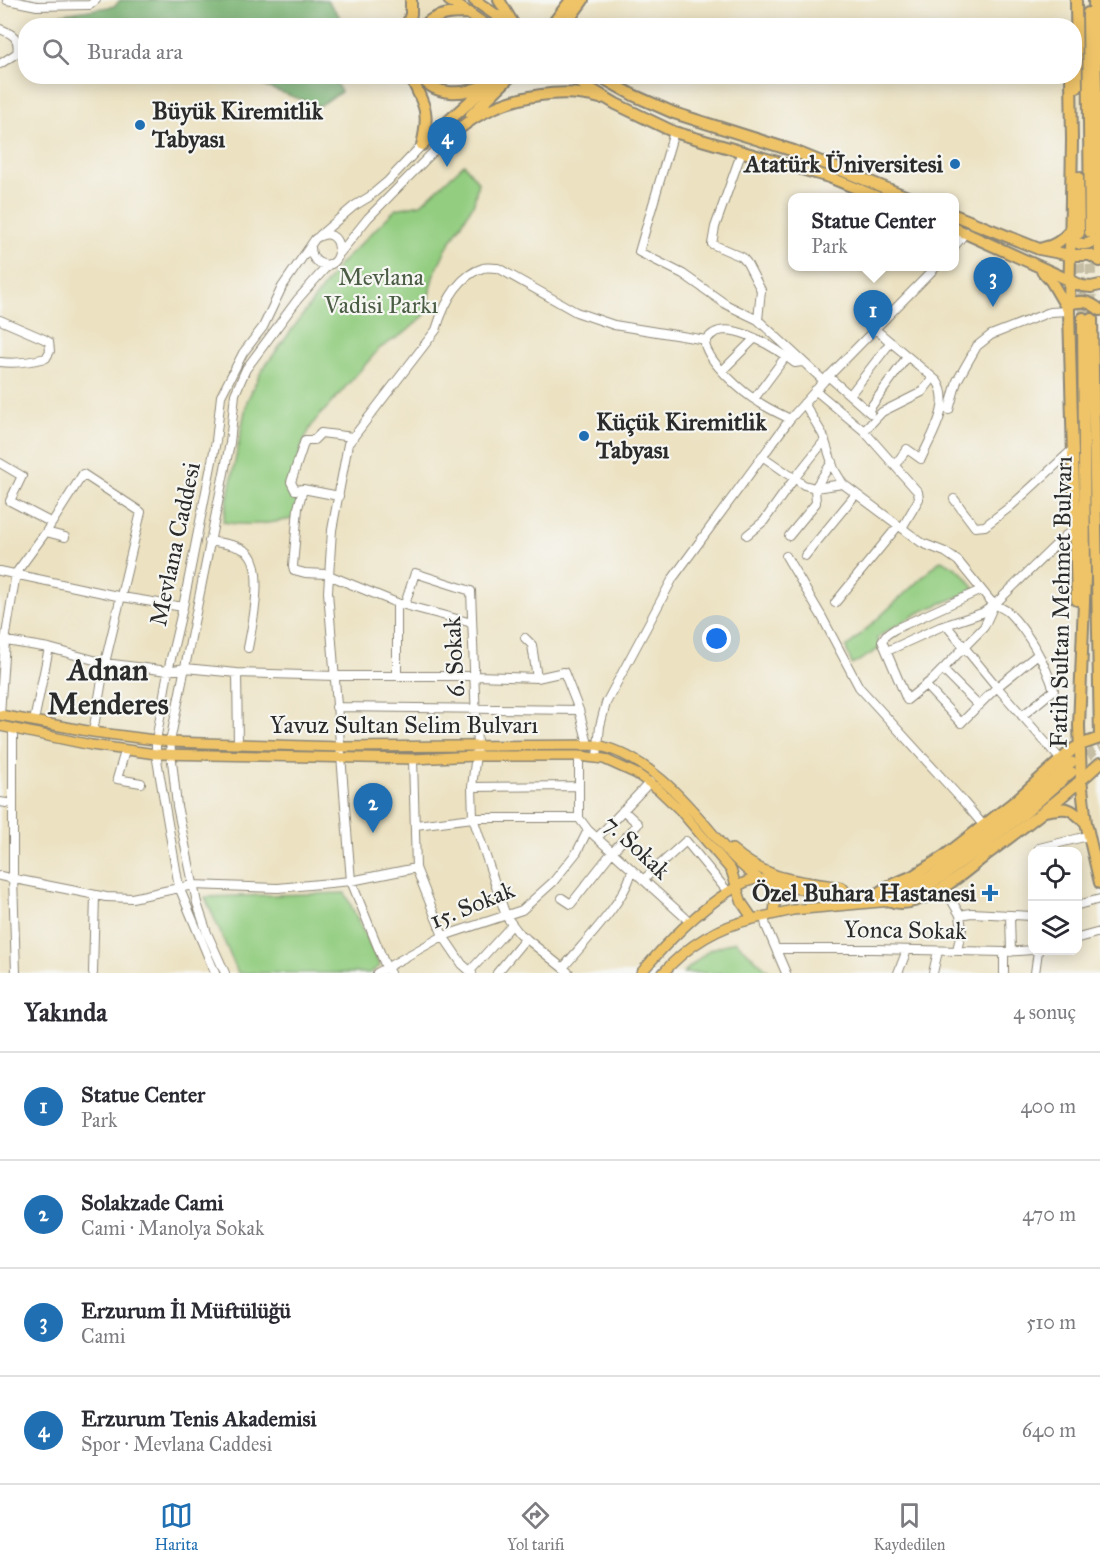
<!DOCTYPE html>
<html lang="tr">
<head>
<meta charset="utf-8">
<style>
  body { margin:0; font-family:"IM FELL Great Primer",serif; background:#f7f7f7; color:#2b2b33 }
  .controls { position:absolute; right:18px; bottom:18px; display:grid; overflow:hidden; border-radius:12px; box-shadow:0 3px 15px #0003 }
  .controls button { width:54px; height:54px; display:grid; place-items:center; padding:0; border:0; border-bottom:2px solid #e1e1e2; background:#fff; color:#2b2b33; font:30px sans-serif }
  .you { position:absolute; left:717px; top:639px; width:21px; height:21px; margin:-15px; border:4px solid #fff; border-radius:50%; background:#1a73e8; box-shadow:0 0 0 9px #1a73e833 }
  .badge { display:grid; place-items:center; width:39px; height:39px; border-radius:50%; background:#1f6fb2; color:#fff; font-size:20px; font-weight:700 }
  .pin { position:absolute; translate:-50% -50px; filter:drop-shadow(0 2px 3px #0008) }
  .pin::after { content:''; position:absolute; top:32px; width:21px; height:18px; background:inherit; clip-path:polygon(0 0,100% 0,50% 100%) }
  .popup { position:absolute; left:788px; top:193px; width:171px; height:78px; box-sizing:border-box; display:grid; place-content:center; border-radius:12px; background:#fff; filter:drop-shadow(0 2px 4px #0005); font-size:20px; white-space:nowrap; color:#7c7c81 }
  .popup b { font-size:22px; color:#2b2b33 }
  .popup::after { content:''; position:absolute; left:50%; top:100%; margin-left:-12px; border:12px solid transparent; border-top-color:#fff }
  .list { margin:0; padding:0; list-style:none }
  h2 { display:flex; justify-content:space-between; align-items:center; height:78px; margin:0; padding:0 24px; font-size:26px }
  h2 small { font-size:20px; font-weight:400; color:#7c7c81 }
  .list li { display:grid; grid-template-columns:39px 1fr auto; gap:18px; align-items:center; box-sizing:border-box; height:108px; padding:0 24px; border-top:2px solid #e1e1e2 }
  .list b { display:block; font-size:22px; white-space:nowrap }
  .list p { margin:0; font-size:20px; white-space:nowrap; color:#7c7c81 }
  .list em { font-size:20px; font-style:normal; color:#7c7c81 }
  .icon { flex:none; width:33px; height:33px; fill:none; stroke:currentColor; stroke-width:2; stroke-linecap:round; stroke-linejoin:round }
  .map { position:relative; flex:none; width:1100px; height:973px; overflow:hidden }
  .search { position:absolute; background:#fff; box-shadow:0 3px 15px #0003; left:18px; right:18px; top:18px; height:66px; display:flex; align-items:center; gap:15px; box-sizing:border-box; padding:0 21px; border-radius:24px; color:#7c7c81; font-size:22px }
  .sheet { height:510px; background:#fff }
  nav { display:flex; justify-content:space-around; align-items:center; box-sizing:border-box; height:84px; border-top:2px solid #e1e1e2; background:#fff; font-size:16px; color:#7c7c81 }
  nav a { display:grid; justify-items:center; gap:3px }
  nav .on { color:#1f6fb2 }
  .map>svg:first-child { display:block }
</style>
</head>
<body>
<div class="map">
<svg width="1100" height="973" viewBox="0 0 1100 973">
  <rect width="100%" height="100%" fill="#f6f6f2"/>
  <filter id="ink" filterUnits="userSpaceOnUse"><feTurbulence type="fractalNoise" baseFrequency=".0167" numOctaves="2"/><feDisplacementMap in="SourceGraphic" scale="12" xChannelSelector="R" yChannelSelector="G"/><feConvolveMatrix kernelMatrix="1 2 1 2 8 2 1 2 1" color-interpolation-filters="sRGB"/></filter>
  <filter id="wash" filterUnits="userSpaceOnUse"><feTurbulence type="fractalNoise" baseFrequency=".008" numOctaves="4" result="noise"/><feDisplacementMap in="SourceGraphic" scale="24" xChannelSelector="R" yChannelSelector="G"/><feGaussianBlur stdDeviation="1.35" result="paint"/><feColorMatrix in="noise" values="0 0 0 0 0 0 0 0 0 0 0 0 0 0 0 0 0 1.4 0 .05"/><feComposite in="paint" operator="in"/></filter>
  <g filter="url(#wash)">
    <rect width="100%" height="100%" fill="#ece2c2"/>
    <path fill="#93cd80" stroke="#5f7c56" stroke-width="1.5" d="M464 164 478 182 474 203 445 251 433 277 425 315 406 332 380 348 326 409C303 428 299 459 291 486L295 494H301L297 518C272 523 249 527 223 522L247 401 261 372 340 264 396 209 421 204Z
      M941 560C957 567 966 574 975 590L920 612 882 634 877 638 881 648 852 665 846 648Z
      M345 893 380 966 370 973H238L205 897Z
      M735 941 771 973H683L709 950Z"/>
    <path fill="#76b06e" stroke="#506e4c" stroke-width="1.5" d="M120 0H327L340 17 338 26H72L51 16 115 6Z
      M253 77H333L341 92 319 106 266 87Z"/>
  </g>
  <g filter="url(#ink)">
    <g fill="none" stroke-linecap="round" stroke-linejoin="round">
      <path stroke="#c5bda4" stroke-width="9" stroke-dasharray="9 4.5" stroke-linecap="butt" d="M1078 766 1100 746"/>
      <path stroke="#c5bda4" stroke-width="10" stroke-dasharray="10 5" stroke-linecap="butt" d="M1090 235 1092 319
        M1079 248 1083 318"/>
      <g stroke="#8c8676" stroke-width="10">
        <path id="minor" d="M7 0 37 6 90 5 96 0
          M0 29C13 34 20 38 17 53L0 64
          M674 132 639 252 683 274 727 305 758 320
          M742 151 715 227 712 244 742 257 747 263 761 290 758 320 824 381
          M320 235 354 206 369 197 388 181 422 145
          M954 247 966 232
          M340 253 368 218 447 138
          M0 320 44 339 49 342 50 351 46 358C30 362 17 364 0 362
          M875 329 937 381C953 404 931 436 921 459L907 449 895 465
          M722 371 755 338
          M828 376 870 413
          M815 390 864 431 918 492 919 499 902 528
          M850 395 890 343
          M754 399 786 356
          M804 403 823 435 834 469 843 484 922 543 945 552 958 561 989 599C995 606 1002 607 1008 612 1029 633 1045 663 1054 690L1022 716
          M949 410 957 381 977 346 991 335 1050 312 1069 311
          M868 411 907 357
          M790 419C780 414 769 409 760 403 743 393 709 363 705 344 719 309 778 350 795 363L802 362
          M864 431 882 412 922 392 933 378
          M762 456 804 485 815 488 843 484
          M0 463 22 476 10 501 52 523
          M303 489 298 508 293 566 294 570 305 573 326 574 397 603 472 623
          M339 496 303 489 295 490 291 482 305 440H314L321 433 353 437
          M954 499 975 527 985 526 1011 506 1072 450
          M46 532 65 537
          M747 535 764 521 794 479 825 440
          M789 536 816 503 815 488 832 462
          M209 541C221 543 235 544 246 551 266 565 252 627 248 648
          M786 556 822 617 859 687 962 800 984 826
          M805 556 856 494
          M0 571 122 597 183 607
          M981 590 895 629 886 635 882 641 907 700 934 678 984 627 994 605
          M397 603V676
          M835 603 898 526
          M405 604 415 573 471 591 477 746 472 787 473 818 506 916 518 932 569 973
          M946 625 997 687 1061 760
          M525 638 532 645 537 678
          M0 640 49 648 105 663 168 671 185 668 237 673 335 676H476L537 678 564 672 579 710 588 744
          M887 651 940 627 982 613 994 605 1066 535 1074 532
          M943 670 979 706
          M237 673 238 744
          M926 686 961 723 997 687 1038 654
          M336 707 579 710
          M0 715 5 641 16 573 46 532 83 474 141 512 105 663 93 732
          M34 721 49 648
          M13 729V878L16 973
          M125 751 117 779 141 783
          M579 756V818L588 830 689 921
          M597 757 600 726 606 703 673 578 790 419 824 381 937 266
          M413 759 416 868 443 936 462 964 472 973
          M472 787 579 786
          M0 802 13 804
          M416 825 473 818H579
          M597 838 650 782
          M1040 852 1039 848 1088 836
          M0 876 106 897 132 898 193 885 278 888 351 881 416 868
          M643 880 686 841 728 892
          M944 887 960 915 971 913 1032 916
          M562 898 571 904 612 852 638 824 623 810
          M1078 905 1100 899
          M1010 915 1011 952
          M764 916 766 926 786 973
          M1078 938 1100 932
          M776 949H874L1004 952 1032 950
          M957 950 962 929 960 915
          M563 968C584 942 626 901 632 870
          M470 971 512 925
          M93 973 95 895
          M215 973 179 887 156 754V741L168 671 183 607 216 441 221 396 243 353 263 327 282 287 315 239C345 219 347 275 320 263 313 260 311 254 311 247
          M225 973 207 933 197 903 177 806 170 742 230 443 235 394 246 369 298 299 329 264
          M377 973 443 936 522 910 553 882 577 852 588 830
          M390 973 386 967 351 881 328 592 332 530 348 444 436 330C443 307 457 276 483 268 487 267 493 268 498 268L576 312 614 325 706 340
          M497 973 526 938
          M898 973 907 950
          M933 973 938 951
          M1004 973V952
          M1035 973 1038 951"/>
      </g>
      <g stroke="#8c8676" stroke-width="12">
        <path id="major" d="M0 715 93 732 170 742 341 747 597 745C646 756 682 797 713 834 727 851 740 866 759 879
          M0 726 91 745 156 754 413 759 476 756H579L604 759 637 774 658 789 680 810 731 870 742 903 753 919 793 910 891 901 916 893 944 876 1022 816 1072 772
          M732 849C769 881 795 880 842 887L847 893
          M771 884 776 895 774 913
          M641 973C667 942 694 914 728 892 736 887 746 880 757 879 766 879 778 885 787 887 822 893 862 900 896 891 924 884 945 866 967 850 1003 822 1038 794 1072 762
          M663 973C687 946 717 927 753 919"/>
      </g>
      <g stroke="#8c8676" stroke-width="14">
        <path id="highway" d="M449 0 487 26
          M474 0 512 26
          M499 0 514 25
          M1076 0 1077 87
          M1094 0 1100 259
          M1088 13 1090 232
          M407 26 411 14V0
          M424 26C435 13 454 13 469 13
          M551 26 571 0
          M564 26 583 0
          M410 76C425 105 430 113 422 145
          M420 76C436 97 463 95 485 85
          M569 76 616 104 674 132 829 177 880 198
          M599 76 633 95 674 113 794 151 910 198
          M1071 76 1072 140 1069 311 1077 600
          M471 115 511 76
          M447 138C458 130 469 120 481 114 515 96 563 87 600 98
          M422 145 498 76
          M1078 177 1079 233
          M954 215 1039 249 1070 255H1090L1100 261
          M954 228 1082 286 1091 287 1100 285
          M1070 239C1082 247 1088 245 1099 238
          M1043 248C1055 246 1062 240 1070 231
          M1042 271 1051 281 1068 310
          M1069 304C1083 300 1089 301 1100 310
          M1083 318 1085 577 1079 726 1081 779 1086 823 1100 883
          M1092 319 1100 736
          M1045 811C1067 807 1069 806 1086 823
          M877 894 887 887 913 876 943 857 1014 802 1072 750 1080 745 1100 738
          M891 901C903 907 922 899 934 893 953 883 970 868 986 855 1025 826 1065 796 1100 763"/>
      </g>
      <use href="#minor" stroke="#fff" stroke-width="8"/>
      <use href="#major" stroke="#efc469" stroke-width="9"/>
      <use href="#highway" stroke="#efc469" stroke-width="10"/>
    </g>
  </g>
  <g fill="#1f6fb2" stroke="#f6f6f2" stroke-width="2">
    <circle cx="140" cy="125" r="6"/>
    <circle cx="955" cy="164" r="6"/>
    <circle cx="584" cy="436" r="6"/>
    <path d="M987 884h6v6h6v6h-6v6h-6v-6h-6v-6h6z"/>
  </g>
  <g text-anchor="middle" stroke-width="4.5" stroke-linejoin="round" paint-order="stroke">
    <g font-size="24" font-weight="bold" fill="#2b2b2b" stroke="#f6f6f2" text-anchor="start">
      <text x="152" y="119">Büyük Kiremitlik<tspan x="152" dy="28">Tabyası</tspan></text>
      <text x="943" y="172" text-anchor="end">Atatürk Üniversitesi</text>
      <text x="596" y="430">Küçük Kiremitlik<tspan x="596" dy="28">Tabyası</tspan></text>
      <text x="976" y="901" text-anchor="end">Özel Buhara Hastanesi</text>
    </g>
    <g font-size="24" fill="#4a5c44" stroke="#f6f6f2">
      <text x="381" y="285">Mevlana<tspan x="381" dy="28">Vadisi Parkı</tspan></text>
    </g>
    <g font-size="24" fill="#2b2b2b" stroke="#f6f6f2">
      <text transform="translate(175 544) rotate(-78)" y="8">Mevlana Caddesi</text>
      <text transform="translate(1061 602) rotate(-89)" y="8">Fatih Sultan Mehmet Bulvarı</text>
      <text transform="translate(454 657) rotate(-93)" y="8">6. Sokak</text>
      <text x="404" y="733">Yavuz Sultan Selim Bulvarı</text>
      <text transform="translate(637 847) rotate(43)" y="8">7. Sokak</text>
      <text transform="translate(472 905) rotate(-22)" y="8">15. Sokak</text>
      <text transform="translate(905 930) rotate(1)" y="8">Yonca Sokak</text>
    </g>
    <g font-size="30" font-weight="bold" fill="#2b2b2b" stroke="#f6f6f2">
      <text x="108" y="680">Adnan<tspan x="108" dy="34">Menderes</tspan></text>
    </g>
  </g>
</svg>
<div class="controls">
<button><svg class="icon" aria-label="locate" viewBox="0 0 24 24"><circle cx="12" cy="12" r="6"/><path d="M12 2v4M12 18v4M2 12h4M18 12h4"/></svg></button>
<button><svg class="icon" aria-label="layers" viewBox="0 0 24 24"><path d="M12 4l9 5-9 5-9-5zM3 14l9 5 9-5"/></svg></button>
</div>
<div class="you"></div>
<div class="pin badge" style="left:873px;top:340px">1</div>
<div class="popup"><b>Statue Center</b>Park</div>
<div class="pin badge" style="left:373px;top:833px">2</div>
<div class="pin badge" style="left:993px;top:307px">3</div>
<div class="pin badge" style="left:447px;top:167px">4</div>
<div class="search"><svg class="icon" aria-label="search" viewBox="0 0 24 24"><circle cx="10" cy="10" r="6"/><path d="M15 15l6 6"/></svg>Burada ara</div>
</div>
<section class="sheet">
<h2>Yakında<small>4 sonuç</small></h2>
<ul class="list">
<li><span class="badge">1</span><div><b>Statue Center</b><p>Park</p></div><em>400 m</em></li>
<li><span class="badge">2</span><div><b>Solakzade Cami</b><p>Cami · Manolya Sokak</p></div><em>470 m</em></li>
<li><span class="badge">3</span><div><b>Erzurum İl Müftülüğü</b><p>Cami</p></div><em>510 m</em></li>
<li><span class="badge">4</span><div><b>Erzurum Tenis Akademisi</b><p>Spor · Mevlana Caddesi</p></div><em>640 m</em></li>
</ul>
</section>
<nav>
<a class="on"><svg class="icon" aria-label="map" viewBox="0 0 24 24"><path d="M3 6l6-2 6 2 6-2v14l-6 2-6-2-6 2zM9 4v14M15 6v14"/></svg>Harita</a>
<a><svg class="icon" aria-label="directions" viewBox="0 0 24 24"><path d="M12 3l9 9-9 9-9-9zM9 14v-3h6M13 9l2 2-2 2"/></svg>Yol tarifi</a>
<a><svg class="icon" aria-label="saved" viewBox="0 0 24 24"><path d="M7 4h10v16l-5-4-5 4z"/></svg>Kaydedilen</a>
</nav>
</body>
</html>
